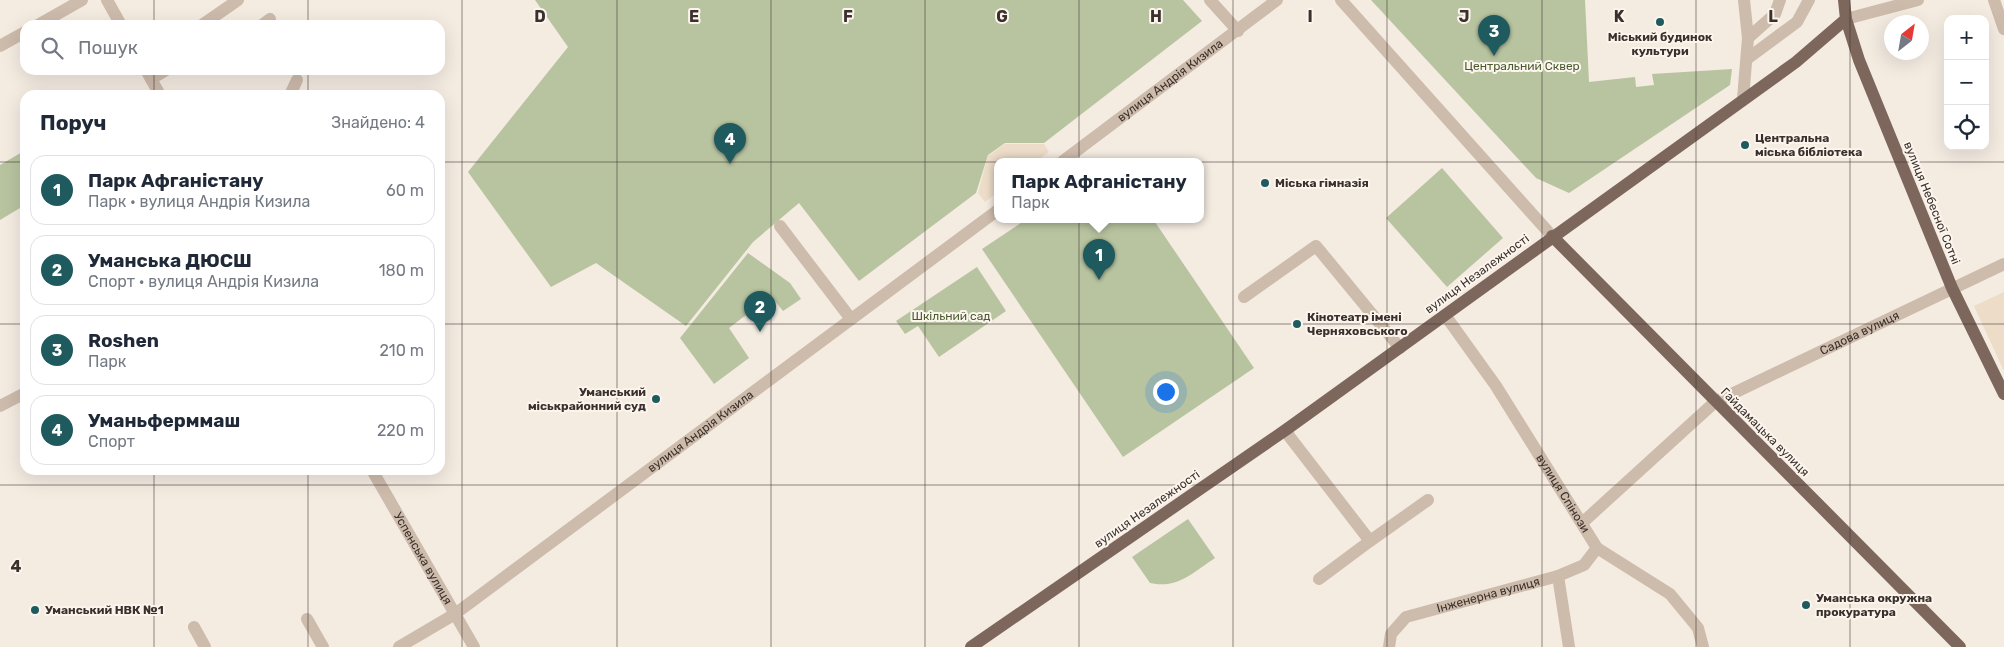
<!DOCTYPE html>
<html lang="uk">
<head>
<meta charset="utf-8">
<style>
  body { margin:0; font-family:Rubik,sans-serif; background:#f2f2f3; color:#1f2937 }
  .controls { position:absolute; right:15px; top:15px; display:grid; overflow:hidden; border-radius:10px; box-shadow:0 5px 20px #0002 }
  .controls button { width:45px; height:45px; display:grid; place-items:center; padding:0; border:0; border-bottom:1px solid #e0e1e3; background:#fff; color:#1f2937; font:25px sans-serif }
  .compass { position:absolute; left:1884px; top:15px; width:45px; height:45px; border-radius:50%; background:#fff; box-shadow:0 5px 20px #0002; rotate:31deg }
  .you { position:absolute; left:1165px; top:391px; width:18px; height:18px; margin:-12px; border:4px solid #fff; border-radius:50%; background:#1a73e8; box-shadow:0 0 0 8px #1a73e833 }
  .badge { display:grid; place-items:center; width:32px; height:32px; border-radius:50%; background:#1f5a5e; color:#fff; font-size:16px; font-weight:700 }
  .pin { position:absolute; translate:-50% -41px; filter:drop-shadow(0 1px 2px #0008) }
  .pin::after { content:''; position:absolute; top:26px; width:18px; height:15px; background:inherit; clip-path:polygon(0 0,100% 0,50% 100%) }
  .popup { position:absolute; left:994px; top:158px; width:210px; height:65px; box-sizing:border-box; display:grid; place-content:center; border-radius:10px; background:#fff; filter:drop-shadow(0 1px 4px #0005); font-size:16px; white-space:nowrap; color:#747a83 }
  .popup b { font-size:19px; color:#1f2937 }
  .popup::after { content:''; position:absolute; left:50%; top:100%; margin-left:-10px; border:10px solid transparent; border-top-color:#fff }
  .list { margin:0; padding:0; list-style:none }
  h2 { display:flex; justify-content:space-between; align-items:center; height:65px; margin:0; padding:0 20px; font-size:21px }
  h2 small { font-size:16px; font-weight:400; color:#747a83 }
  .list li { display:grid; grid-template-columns:32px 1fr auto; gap:15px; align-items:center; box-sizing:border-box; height:70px; margin:0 10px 10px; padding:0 10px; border:1px solid #e0e1e3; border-radius:15px }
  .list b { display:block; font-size:19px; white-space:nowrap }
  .list p { margin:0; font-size:16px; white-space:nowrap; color:#747a83 }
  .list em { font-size:16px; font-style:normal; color:#747a83 }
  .icon { flex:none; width:28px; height:28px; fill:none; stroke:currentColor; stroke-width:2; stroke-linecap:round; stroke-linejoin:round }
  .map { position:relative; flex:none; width:2004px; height:647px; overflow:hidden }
  .search { position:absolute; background:#fff; box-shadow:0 5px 20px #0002; left:20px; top:20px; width:425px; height:55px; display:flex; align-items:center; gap:12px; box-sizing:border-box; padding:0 18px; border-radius:15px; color:#747a83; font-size:19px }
  .panel { position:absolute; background:#fff; box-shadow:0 5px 20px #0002; left:20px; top:90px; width:425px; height:385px; border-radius:15px }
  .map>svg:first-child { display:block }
</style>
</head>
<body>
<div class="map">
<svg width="2004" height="647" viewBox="0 0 2004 647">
  <rect width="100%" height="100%" fill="#f4ebe1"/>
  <path fill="#b8c4a0" d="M535 0H1183L1202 21 1044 143H1005L988 155 976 193 859 281 799 203 753 242 686 326 596 263 551 287 468 172 568 47Z
    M1371 0H1585L1589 82 1635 77 1636 87 1654 85 1652 74 1732 69 1730 85 1569 193 1536 178Z
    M24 151 25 205 0 220V165Z
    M1442 168 1503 238 1447 287 1386 218Z
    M1027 219H1153L1254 368 1123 457 982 249Z
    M748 253 790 283 801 299 783 311 771 296 729 328 749 358 714 384 680 338Z
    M977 267 1006 311 939 357 918 326 905 334 896 321Z
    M1188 519 1215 558C1192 573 1178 589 1150 583L1132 557Z"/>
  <path fill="#ecdcc8" d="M1005 144H1044L1049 152 1037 161H998V192L985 202 978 193 988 156Z
    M2004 292V371L1974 306Z"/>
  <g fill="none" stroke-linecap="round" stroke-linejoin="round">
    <g stroke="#cdbbac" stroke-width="12">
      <path d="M107 0 121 25"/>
      <path d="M1210 0 1238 31"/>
      <path d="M1341 0 1552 236"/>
      <path d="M1994 0 2004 29"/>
      <path d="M1846 19 1918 0"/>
      <path d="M38 25 82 0"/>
      <path d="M202 25 238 0"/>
      <path d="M262 25 270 19"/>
      <path d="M1748 38 1775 14 1780 0"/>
      <path d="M0 46 25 32"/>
      <path d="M1747 59 1797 22 1809 0"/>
      <path d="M146 70 160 95"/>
      <path d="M151 79 166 70"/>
      <path d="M290 95 297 80"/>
      <path d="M1743 99 1748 38 1744 0"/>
      <path id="s1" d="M1063 161 1277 0"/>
      <path d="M780 226 851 319"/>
      <path d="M1244 297 1316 246 1400 348"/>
      <path id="s2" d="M1445 315 1496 386 1597 548 1670 594 1698 628 1703 647"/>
      <path d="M0 406 25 393"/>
      <path d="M1287 429 1289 436 1370 541 1428 500"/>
      <path id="s3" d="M372 470 474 647"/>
      <path id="s4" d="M1582 523 1715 402 2004 264"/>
      <path d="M1558 576 1569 647"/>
      <path d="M1319 579 1370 541"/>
      <path d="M307 619 323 647"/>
      <path d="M194 627 205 647"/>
      <path id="s5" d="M399 647 455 614 998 210"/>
      <path id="s6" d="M1389 647 1391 634 1406 617 1558 576 1584 565 1597 548"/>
    </g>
    <path stroke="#7d675c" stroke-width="12" d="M1844 0 1846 19 1859 60 1952 288 2004 394
      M1552 236 1960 647
      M971 647 1287 429 1796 62 1846 19"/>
  </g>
  <path fill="none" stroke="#3b302b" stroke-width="1" stroke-opacity="0.55" d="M154 0V25M308 0V25M462 0V647M617 0V647M771 0V647M925 0V647M1079 0V647M1233 0V647M1387 0V647M1542 0V647M1696 0V647M1850 0V647M154 70V95M308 70V95M0 162H25M440 162H2004M0 324H25M440 324H2004M154 470V647M308 470V647M0 485H2004"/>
  <g fill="#1f5a5e" stroke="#fbf5ee" stroke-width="2">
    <circle cx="1660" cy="22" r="5"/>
    <circle cx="1745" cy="145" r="5"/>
    <circle cx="1265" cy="183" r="5"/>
    <circle cx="1297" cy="324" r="5"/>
    <circle cx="656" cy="399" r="5"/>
    <circle cx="1806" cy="605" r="5"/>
    <circle cx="35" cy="610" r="5"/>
  </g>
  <g text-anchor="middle" stroke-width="4" stroke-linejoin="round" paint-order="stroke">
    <g font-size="12" font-weight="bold" fill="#3b302b" stroke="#fbf5ee" text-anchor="start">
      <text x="1660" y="41" text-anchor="middle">Міський будинок<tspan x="1660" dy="14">культури</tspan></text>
      <text x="1755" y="142">Центральна<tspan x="1755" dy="14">міська бібліотека</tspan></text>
      <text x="1275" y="187">Міська гімназія</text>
      <text x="1307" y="321">Кінотеатр імені<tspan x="1307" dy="14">Черняховського</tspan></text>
      <text x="646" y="396" text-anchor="end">Уманський<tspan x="646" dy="14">міськрайонний суд</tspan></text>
      <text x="1816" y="602">Уманська окружна<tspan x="1816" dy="14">прокуратура</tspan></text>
      <text x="45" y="614">Уманський НВК №1</text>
    </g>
    <g font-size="12" fill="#4a5a2e" stroke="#fbf5ee">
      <text x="1522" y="70">Центральний Сквер</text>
      <text x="951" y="320">Шкільний сад</text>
    </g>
    <g font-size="12" fill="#3b302b" stroke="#fbf5ee">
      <text dy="4" stroke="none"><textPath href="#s1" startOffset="134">вулиця Андрія Кизила</textPath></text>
      <text transform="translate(1932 203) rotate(68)" y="4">вулиця Небесної Сотні</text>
      <text transform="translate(1477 274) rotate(-36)" y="4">вулиця Незалежності</text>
      <text dy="4" stroke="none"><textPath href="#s4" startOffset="340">Садова вулиця</textPath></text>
      <text dy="4" stroke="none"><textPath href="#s5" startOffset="371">вулиця Андрія Кизила</textPath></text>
      <text transform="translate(1765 432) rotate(45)" y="4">Гайдамацька вулиця</text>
      <text dy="4" stroke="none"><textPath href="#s2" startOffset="214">вулиця Спінози</textPath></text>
      <text transform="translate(1147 509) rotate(-35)" y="4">вулиця Незалежності</text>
      <text dy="4" stroke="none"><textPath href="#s3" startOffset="102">Успенська вулиця</textPath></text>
      <text dy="4" stroke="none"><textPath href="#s6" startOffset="121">Інженерна вулиця</textPath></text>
    </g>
  </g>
  <g font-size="16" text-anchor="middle" font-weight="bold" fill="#3b302b" stroke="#fbf5ee" stroke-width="4" stroke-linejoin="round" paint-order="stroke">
    <text x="540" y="22">D</text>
    <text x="694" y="22">E</text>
    <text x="848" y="22">F</text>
    <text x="1002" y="22">G</text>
    <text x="1156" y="22">H</text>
    <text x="1310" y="22">I</text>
    <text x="1464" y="22">J</text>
    <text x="1619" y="22">K</text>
    <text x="1773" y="22">L</text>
    <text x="16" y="572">4</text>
  </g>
</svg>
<div class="controls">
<button>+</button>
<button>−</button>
<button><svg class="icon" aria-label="locate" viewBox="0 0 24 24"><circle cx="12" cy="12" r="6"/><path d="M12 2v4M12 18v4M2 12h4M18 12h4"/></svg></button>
</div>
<svg class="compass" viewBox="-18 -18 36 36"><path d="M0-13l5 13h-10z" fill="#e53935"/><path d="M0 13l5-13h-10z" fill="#747a83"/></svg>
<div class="you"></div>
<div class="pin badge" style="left:1099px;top:280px">1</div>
<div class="popup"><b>Парк Афганістану</b>Парк</div>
<div class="pin badge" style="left:760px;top:332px">2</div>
<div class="pin badge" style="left:1494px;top:56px">3</div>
<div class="pin badge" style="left:730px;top:164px">4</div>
<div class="search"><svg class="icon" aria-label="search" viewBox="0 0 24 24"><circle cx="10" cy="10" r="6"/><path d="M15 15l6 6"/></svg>Пошук</div>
<section class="panel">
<h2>Поруч<small>Знайдено: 4</small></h2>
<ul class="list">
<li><span class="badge">1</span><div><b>Парк Афганістану</b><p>Парк · вулиця Андрія Кизила</p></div><em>60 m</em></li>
<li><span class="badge">2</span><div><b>Уманська ДЮСШ</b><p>Спорт · вулиця Андрія Кизила</p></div><em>180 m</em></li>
<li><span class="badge">3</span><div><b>Roshen</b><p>Парк</p></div><em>210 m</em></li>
<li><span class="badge">4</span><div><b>Уманьферммаш</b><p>Спорт</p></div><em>220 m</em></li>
</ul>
</section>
</div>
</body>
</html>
